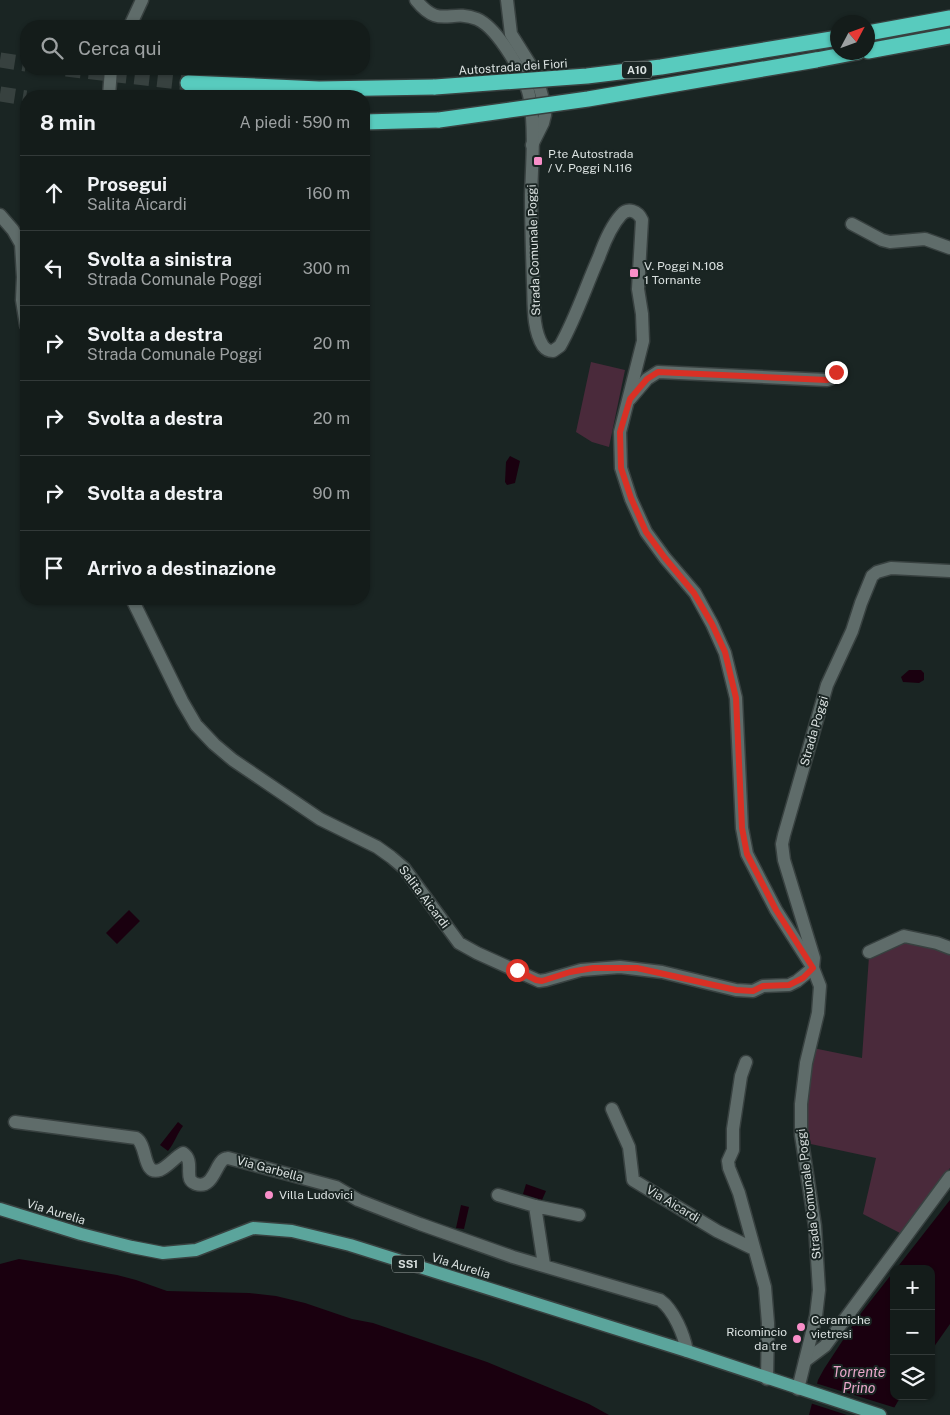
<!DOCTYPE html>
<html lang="it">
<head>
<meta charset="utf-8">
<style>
  body { margin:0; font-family:"Public Sans",sans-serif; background:#1d2523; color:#f1f3f6 }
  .controls { position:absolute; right:15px; bottom:15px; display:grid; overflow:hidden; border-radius:10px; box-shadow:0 1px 4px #0004 }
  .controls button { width:45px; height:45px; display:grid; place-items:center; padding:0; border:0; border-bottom:1px solid #333a39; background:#141c1a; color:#f1f3f6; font:25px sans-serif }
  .compass { position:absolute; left:830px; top:15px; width:45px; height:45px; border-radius:50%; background:#141c1a; box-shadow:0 1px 4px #0004; rotate:49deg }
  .stop { position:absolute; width:15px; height:15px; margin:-11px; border:4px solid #d93025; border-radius:50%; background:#fff }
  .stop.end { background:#d93025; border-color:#fff; box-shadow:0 1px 5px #0008 }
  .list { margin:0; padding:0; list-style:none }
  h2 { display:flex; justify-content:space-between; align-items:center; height:65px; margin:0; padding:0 20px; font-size:21px }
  h2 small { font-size:16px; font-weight:400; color:#9da1a2 }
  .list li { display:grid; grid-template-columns:32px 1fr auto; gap:15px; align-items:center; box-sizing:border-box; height:75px; padding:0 20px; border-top:1px solid #333a39 }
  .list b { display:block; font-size:19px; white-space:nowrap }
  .list p { margin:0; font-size:16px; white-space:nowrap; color:#9da1a2 }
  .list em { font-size:16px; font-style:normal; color:#9da1a2 }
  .icon { flex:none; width:28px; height:28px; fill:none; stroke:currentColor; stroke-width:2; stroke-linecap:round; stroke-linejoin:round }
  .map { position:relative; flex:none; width:950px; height:1415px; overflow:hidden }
  .search { position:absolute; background:#141c1a; box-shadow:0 1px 4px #0004; left:20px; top:20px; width:350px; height:55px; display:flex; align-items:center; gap:12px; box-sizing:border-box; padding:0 18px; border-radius:20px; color:#9da1a2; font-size:19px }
  .panel { position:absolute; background:#141c1a; box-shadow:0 1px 4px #0004; left:20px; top:90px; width:350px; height:515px; border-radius:20px }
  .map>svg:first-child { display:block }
</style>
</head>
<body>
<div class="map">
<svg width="950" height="1415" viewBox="0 0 950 1415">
  <rect width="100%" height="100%" fill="#1a2523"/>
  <path fill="#4a2a3b" d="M591 362 625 370 609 447 592 442 576 432Z
    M905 939 950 953V1168L900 1233 863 1214 876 1158 806 1143 805 1122 813 1048 862 1058 869 956Z"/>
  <path fill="#1a000f" d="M510 456 520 461 515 483 507 485 505 482 506 462Z
    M909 670H921L924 673V680L919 683 903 682 901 677Z
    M129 910 140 921 117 944 106 933Z
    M178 1122 183 1126C177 1134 175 1142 168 1151L160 1145Z
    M526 1184 546 1191 542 1200 523 1194Z
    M950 1200V1324L931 1351V1269H896Z
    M461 1205 469 1207 464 1229 456 1228Z
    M19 1259 117 1275 136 1280 167 1291 249 1293 276 1296 305 1303 352 1319 373 1323 487 1362 589 1404 609 1415H0V1264Z
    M894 1271V1396H901L890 1415H809L818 1380 824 1369 858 1317Z"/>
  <path fill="#1a2523" d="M815 1383 896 1408 893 1415H847L810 1403Z"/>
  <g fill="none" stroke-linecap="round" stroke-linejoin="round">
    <path stroke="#37413f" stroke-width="15" stroke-dasharray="15 8" stroke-linecap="butt" d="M0 60 26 64
      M66 69 188 83
      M0 94 26 98"/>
    <g stroke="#384140" stroke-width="15">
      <path id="street" d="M507 0 511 34 533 69 539 85 544 103 545 115 543 123 532 145
        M852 224 882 240 890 242 925 239 950 248
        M630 399 647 379 658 372 827 380 830 379 836 372
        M132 599 182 701 196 725 214 744 233 760 320 819 377 847 391 857 404 868 459 943 477 953 539 981 546 980 581 970 620 967 662 972 736 990 753 991 763 986 789 985 797 981 813 968 814 958 784 860 782 844 784 835 827 685 852 631 861 603 872 576 877 572 891 568 950 571
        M869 952 904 936 937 943 950 948
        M746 1062 741 1076 733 1129V1150L728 1161 729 1168 739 1193 765 1287 768 1323 767 1379
        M612 1109 629 1147 633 1180 717 1231 754 1249
        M15 1122 136 1138C148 1145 142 1176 160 1170 169 1166 175 1157 183 1153 193 1160 187 1171 190 1179 191 1182 194 1183 196 1184 211 1189 215 1169 221 1162 224 1158 224 1159 228 1158L336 1187 358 1200 420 1224 513 1257 660 1300C674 1310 684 1335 687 1351
        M498 1195 535 1206 579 1215
        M535 1206 544 1265
        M805 1361 825 1346 950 1177"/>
    </g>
    <g stroke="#384140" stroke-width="15">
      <path id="secondary" d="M416 0C440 30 450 8 477 19 498 28 527 78 530 100 535 131 532 165 531 195 531 225 532 254 533 283 534 302 532 329 543 346 546 350 549 351 553 351L560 346C576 318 586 286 599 257 604 243 611 226 621 215 628 207 638 211 642 220L638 289 642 314 643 341 620 432 621 468 631 499 646 532 665 558 695 593 712 624 725 653 736 698 742 828 747 854 776 910 813 968 820 986 818 1013 806 1063 801 1104V1135L815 1226 819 1290 816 1316 798 1389
        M130 26 142 0
        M109 96 111 69
        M0 215 13 230 21 244 23 277 22 300 26 325"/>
    </g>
    <g stroke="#384140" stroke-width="15">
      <path id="primary" d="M0 1209 81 1234 132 1247 163 1253 196 1250 253 1228 292 1231 350 1245 687 1351 880 1415"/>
    </g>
    <g stroke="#384140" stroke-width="18">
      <path id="highway" d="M868 33 950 18
        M868 51 950 36
        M816 60 858 52
        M188 83 319 89 435 87
        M364 122 439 120"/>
    </g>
    <use href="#street" stroke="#5f6c6a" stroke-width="12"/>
    <use href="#secondary" stroke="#5f6c6a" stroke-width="12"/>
    <use href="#primary" stroke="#5ba59c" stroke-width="12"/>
    <use href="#highway" stroke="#58cbbe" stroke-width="15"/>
    <g stroke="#384140" stroke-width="18" stroke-linecap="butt">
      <path id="highway-bridge" d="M435 87 587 76 661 67 838 38
        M439 120 588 99 816 60"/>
    </g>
    <use href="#highway-bridge" stroke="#58cbbe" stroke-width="15"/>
  </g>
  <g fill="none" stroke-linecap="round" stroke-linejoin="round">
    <path stroke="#d93025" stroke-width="6" d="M517 970 536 980 542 981 570 972 593 968H637L736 990 753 991 763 986 789 985 803 978 813 968 776 910 747 854 742 828 736 698 725 652 712 624 694 593 665 558 646 532 631 498 621 468 620 432 630 399 647 379 658 372 827 380 830 379 836 372"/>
  </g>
  <g fill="#f98fc9" stroke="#1a2523" stroke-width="2">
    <rect x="533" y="156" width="10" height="10" rx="2.5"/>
    <rect x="629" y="268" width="10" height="10" rx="2.5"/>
    <circle cx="269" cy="1195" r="5"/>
    <circle cx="801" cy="1327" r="5"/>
    <circle cx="797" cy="1339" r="5"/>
  </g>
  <g text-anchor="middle" stroke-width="4" stroke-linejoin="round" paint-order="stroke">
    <g fill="#1a2523" stroke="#a0a9a7" stroke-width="1">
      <rect x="622" y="61.5" width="30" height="17" rx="4"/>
      <rect x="392" y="1255.5" width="32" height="17" rx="4"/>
    </g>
    <g font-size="11" font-weight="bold" fill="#dae1e0">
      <text x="637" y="74">A10</text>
      <text x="408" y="1268">SS1</text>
    </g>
    <g font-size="12" fill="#dae1e0" stroke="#1a2523">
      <text transform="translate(513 67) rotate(-4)" y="4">Autostrada dei Fiori</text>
      <text transform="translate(534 250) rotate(-92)" y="4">Strada Comunale Poggi</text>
      <text transform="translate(814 731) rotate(-74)" y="4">Strada Poggi</text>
      <text transform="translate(424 897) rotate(53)" y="4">Salita Aicardi</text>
      <text transform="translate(270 1169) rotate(15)" y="4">Via Garbella</text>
      <text transform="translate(809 1194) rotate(-97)" y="4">Strada Comunale Poggi</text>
      <text transform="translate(673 1204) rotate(31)" y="4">Via Aicardi</text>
      <text transform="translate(56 1212) rotate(17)" y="4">Via Aurelia</text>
      <text transform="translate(461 1266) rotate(17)" y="4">Via Aurelia</text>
    </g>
    <g font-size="12" fill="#dae1e0" stroke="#1a2523" text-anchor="start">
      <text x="548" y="158">P.te Autostrada<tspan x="548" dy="14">/ V. Poggi N.116</tspan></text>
      <text x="644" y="270">V. Poggi N.108<tspan x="644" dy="14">1 Tornante</tspan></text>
      <text x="279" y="1199">Villa Ludovici</text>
      <text x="811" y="1324">Ceramiche<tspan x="811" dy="14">vietresi</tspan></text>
      <text x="787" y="1336" text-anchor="end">Ricomincio<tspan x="787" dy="14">da tre</tspan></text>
    </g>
    <g font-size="14" font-style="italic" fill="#eaa7ca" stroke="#1a2523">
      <text x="859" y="1377">Torrente<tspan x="859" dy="16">Prino</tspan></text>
    </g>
  </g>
</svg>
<div class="controls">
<button>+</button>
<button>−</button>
<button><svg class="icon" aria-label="layers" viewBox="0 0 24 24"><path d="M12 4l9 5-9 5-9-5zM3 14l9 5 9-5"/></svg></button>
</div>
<svg class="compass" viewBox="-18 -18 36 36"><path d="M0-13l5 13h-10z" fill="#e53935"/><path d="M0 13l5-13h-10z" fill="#9da1a2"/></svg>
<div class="stop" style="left:517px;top:970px"></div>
<div class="stop end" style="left:836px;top:372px"></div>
<div class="search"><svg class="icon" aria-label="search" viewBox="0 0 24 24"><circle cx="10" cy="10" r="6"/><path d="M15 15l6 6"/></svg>Cerca qui</div>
<section class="panel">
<h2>8 min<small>A piedi · 590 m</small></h2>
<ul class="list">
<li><svg class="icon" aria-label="ahead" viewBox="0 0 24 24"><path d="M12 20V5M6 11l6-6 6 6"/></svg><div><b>Prosegui</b><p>Salita Aicardi</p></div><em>160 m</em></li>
<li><svg class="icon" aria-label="left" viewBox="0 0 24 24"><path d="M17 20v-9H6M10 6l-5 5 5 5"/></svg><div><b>Svolta a sinistra</b><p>Strada Comunale Poggi</p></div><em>300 m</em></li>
<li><svg class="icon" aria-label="right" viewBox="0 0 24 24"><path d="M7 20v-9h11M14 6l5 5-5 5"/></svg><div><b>Svolta a destra</b><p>Strada Comunale Poggi</p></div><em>20 m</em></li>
<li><svg class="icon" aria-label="right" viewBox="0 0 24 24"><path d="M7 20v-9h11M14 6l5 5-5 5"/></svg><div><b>Svolta a destra</b></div><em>20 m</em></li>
<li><svg class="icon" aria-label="right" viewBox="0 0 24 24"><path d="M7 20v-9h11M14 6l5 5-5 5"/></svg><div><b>Svolta a destra</b></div><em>90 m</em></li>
<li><svg class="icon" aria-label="arrive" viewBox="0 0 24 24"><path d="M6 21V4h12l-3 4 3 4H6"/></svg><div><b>Arrivo a destinazione</b></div></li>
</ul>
</section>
</div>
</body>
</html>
